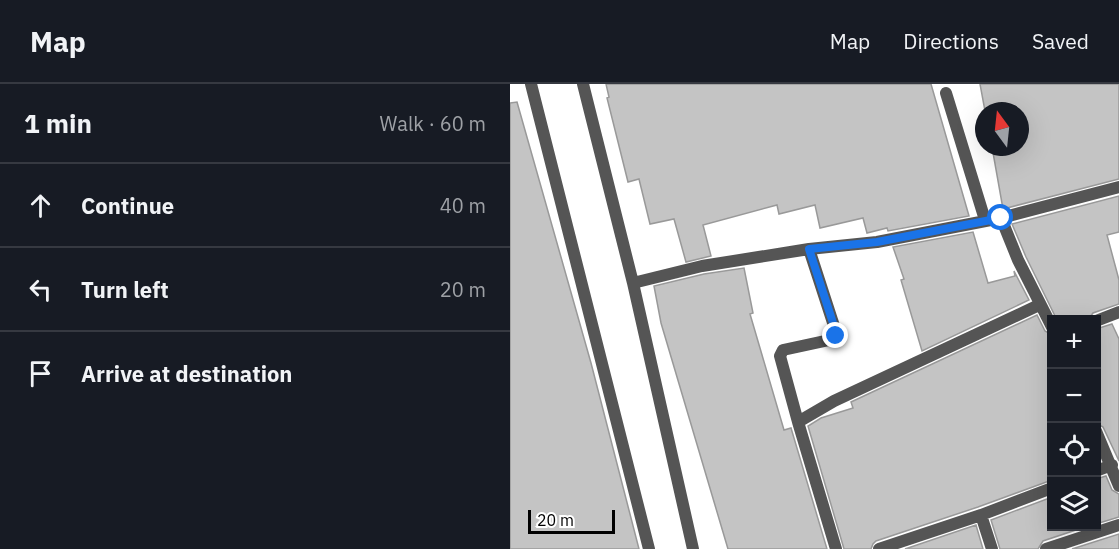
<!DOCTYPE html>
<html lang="en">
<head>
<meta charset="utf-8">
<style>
  body { margin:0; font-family:"IBM Plex Sans",sans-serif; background:#242831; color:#f1f3f6 }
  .controls { position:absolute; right:18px; bottom:18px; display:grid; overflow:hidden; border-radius:0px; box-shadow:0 6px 24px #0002 }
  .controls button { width:54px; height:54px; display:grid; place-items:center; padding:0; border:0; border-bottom:2px solid #363941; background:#171b24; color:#f1f3f6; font:30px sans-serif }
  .compass { position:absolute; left:465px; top:18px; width:54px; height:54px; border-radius:50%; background:#171b24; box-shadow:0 6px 24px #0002; rotate:345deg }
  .scale { position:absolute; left:18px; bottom:15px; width:87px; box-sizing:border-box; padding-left:6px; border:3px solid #000; border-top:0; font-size:16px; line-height:21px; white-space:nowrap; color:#000; -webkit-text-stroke:4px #fff; paint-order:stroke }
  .stop { position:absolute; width:18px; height:18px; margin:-14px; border:4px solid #1a73e8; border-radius:50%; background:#fff }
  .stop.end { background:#1a73e8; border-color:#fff; box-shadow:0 2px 6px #0008 }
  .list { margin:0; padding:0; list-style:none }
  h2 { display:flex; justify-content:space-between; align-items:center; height:78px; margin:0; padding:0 24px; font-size:26px }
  h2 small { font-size:20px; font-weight:400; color:#9ea1a6 }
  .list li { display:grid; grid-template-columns:39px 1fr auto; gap:18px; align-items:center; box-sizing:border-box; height:84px; padding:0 24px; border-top:2px solid #363941 }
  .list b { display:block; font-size:22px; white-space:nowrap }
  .list em { font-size:20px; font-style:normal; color:#9ea1a6 }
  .icon { flex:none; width:33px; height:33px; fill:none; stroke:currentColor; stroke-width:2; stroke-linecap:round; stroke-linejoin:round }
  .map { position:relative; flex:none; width:609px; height:465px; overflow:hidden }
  header { display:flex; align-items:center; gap:36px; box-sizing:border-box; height:84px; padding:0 30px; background:#171b24; border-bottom:2px solid #363941 }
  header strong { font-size:28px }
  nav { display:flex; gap:33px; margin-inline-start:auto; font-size:21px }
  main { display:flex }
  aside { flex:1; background:#171b24 }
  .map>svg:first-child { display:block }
</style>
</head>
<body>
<header>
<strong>Map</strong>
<nav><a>Map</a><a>Directions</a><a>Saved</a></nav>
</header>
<main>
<aside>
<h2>1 min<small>Walk · 60 m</small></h2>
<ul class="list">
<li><svg class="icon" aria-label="ahead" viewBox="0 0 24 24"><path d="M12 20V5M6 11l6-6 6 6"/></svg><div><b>Continue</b></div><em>40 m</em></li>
<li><svg class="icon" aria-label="left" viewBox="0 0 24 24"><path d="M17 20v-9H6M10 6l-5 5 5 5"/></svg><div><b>Turn left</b></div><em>20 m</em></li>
<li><svg class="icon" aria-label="arrive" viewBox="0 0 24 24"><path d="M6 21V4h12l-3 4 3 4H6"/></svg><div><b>Arrive at destination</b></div></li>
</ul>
</aside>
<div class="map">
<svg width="609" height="465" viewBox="0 0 609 465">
  <rect width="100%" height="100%" fill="#fff"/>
  <path fill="#c4c4c4" stroke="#999" stroke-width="1.5" d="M96 0H421L459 132 378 147 377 144 357 149 353 134 310 144 305 121 269 130 267 121 193 141 201 172 176 178 164 135 140 140 129 95 118 98 97 14 99 13Z
    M470 0H609V95L493 125 482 63H510V27H475Z
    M7 18 81 279 129 465H0V19Z
    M609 112V148L597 151 609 196V220L583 229 578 236H547L516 173 502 140Z
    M463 148 478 199 505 192 504 187 519 216 412 267 391 196 394 195 383 163Z
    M234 184 243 229 240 230 274 346 281 344 317 465H218L151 239 144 202 194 190Z
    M527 231 535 247 542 251V396L468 423 366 457 363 460 361 465H334L298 342 311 334 343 324 341 318Z
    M602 240 609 255V377L593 343 586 339V245Z
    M596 392 602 406 609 410V433L586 440V395Z
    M542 413V442H578L533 457 528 465H490L481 436Z
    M466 441 473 465H395Z
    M609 450V465H562Z"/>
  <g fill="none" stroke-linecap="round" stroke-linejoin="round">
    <path stroke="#555" stroke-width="12" d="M21 0 139 465
      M73 0 123 199 183 465
      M436 9 475 136
      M491 134 609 103
      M299 165 325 245 324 255 273 266 270 272 288 338 326 465
      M123 199 192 182 299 165 367 158 491 134 508 176 542 243
      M586 237 609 228
      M288 338 324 317 529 221
      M586 347 609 402
      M586 387 602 381
      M471 431 482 465
      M369 465 471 431 542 404
      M536 465 609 441"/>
  </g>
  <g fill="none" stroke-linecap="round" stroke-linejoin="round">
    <path stroke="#1a73e8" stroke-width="8" d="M326 252 325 245 299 165 367 158 491 134"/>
  </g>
</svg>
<div class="controls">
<button>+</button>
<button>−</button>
<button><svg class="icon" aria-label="locate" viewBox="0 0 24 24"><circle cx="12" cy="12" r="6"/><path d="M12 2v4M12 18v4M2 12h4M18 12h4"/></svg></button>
<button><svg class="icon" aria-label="layers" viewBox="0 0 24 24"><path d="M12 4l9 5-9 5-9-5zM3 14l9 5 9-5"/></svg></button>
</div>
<svg class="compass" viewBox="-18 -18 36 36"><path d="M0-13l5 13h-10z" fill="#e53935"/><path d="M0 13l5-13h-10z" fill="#9ea1a6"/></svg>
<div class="scale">20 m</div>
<div class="stop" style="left:491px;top:134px"></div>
<div class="stop end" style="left:326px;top:252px"></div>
</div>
</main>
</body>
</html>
